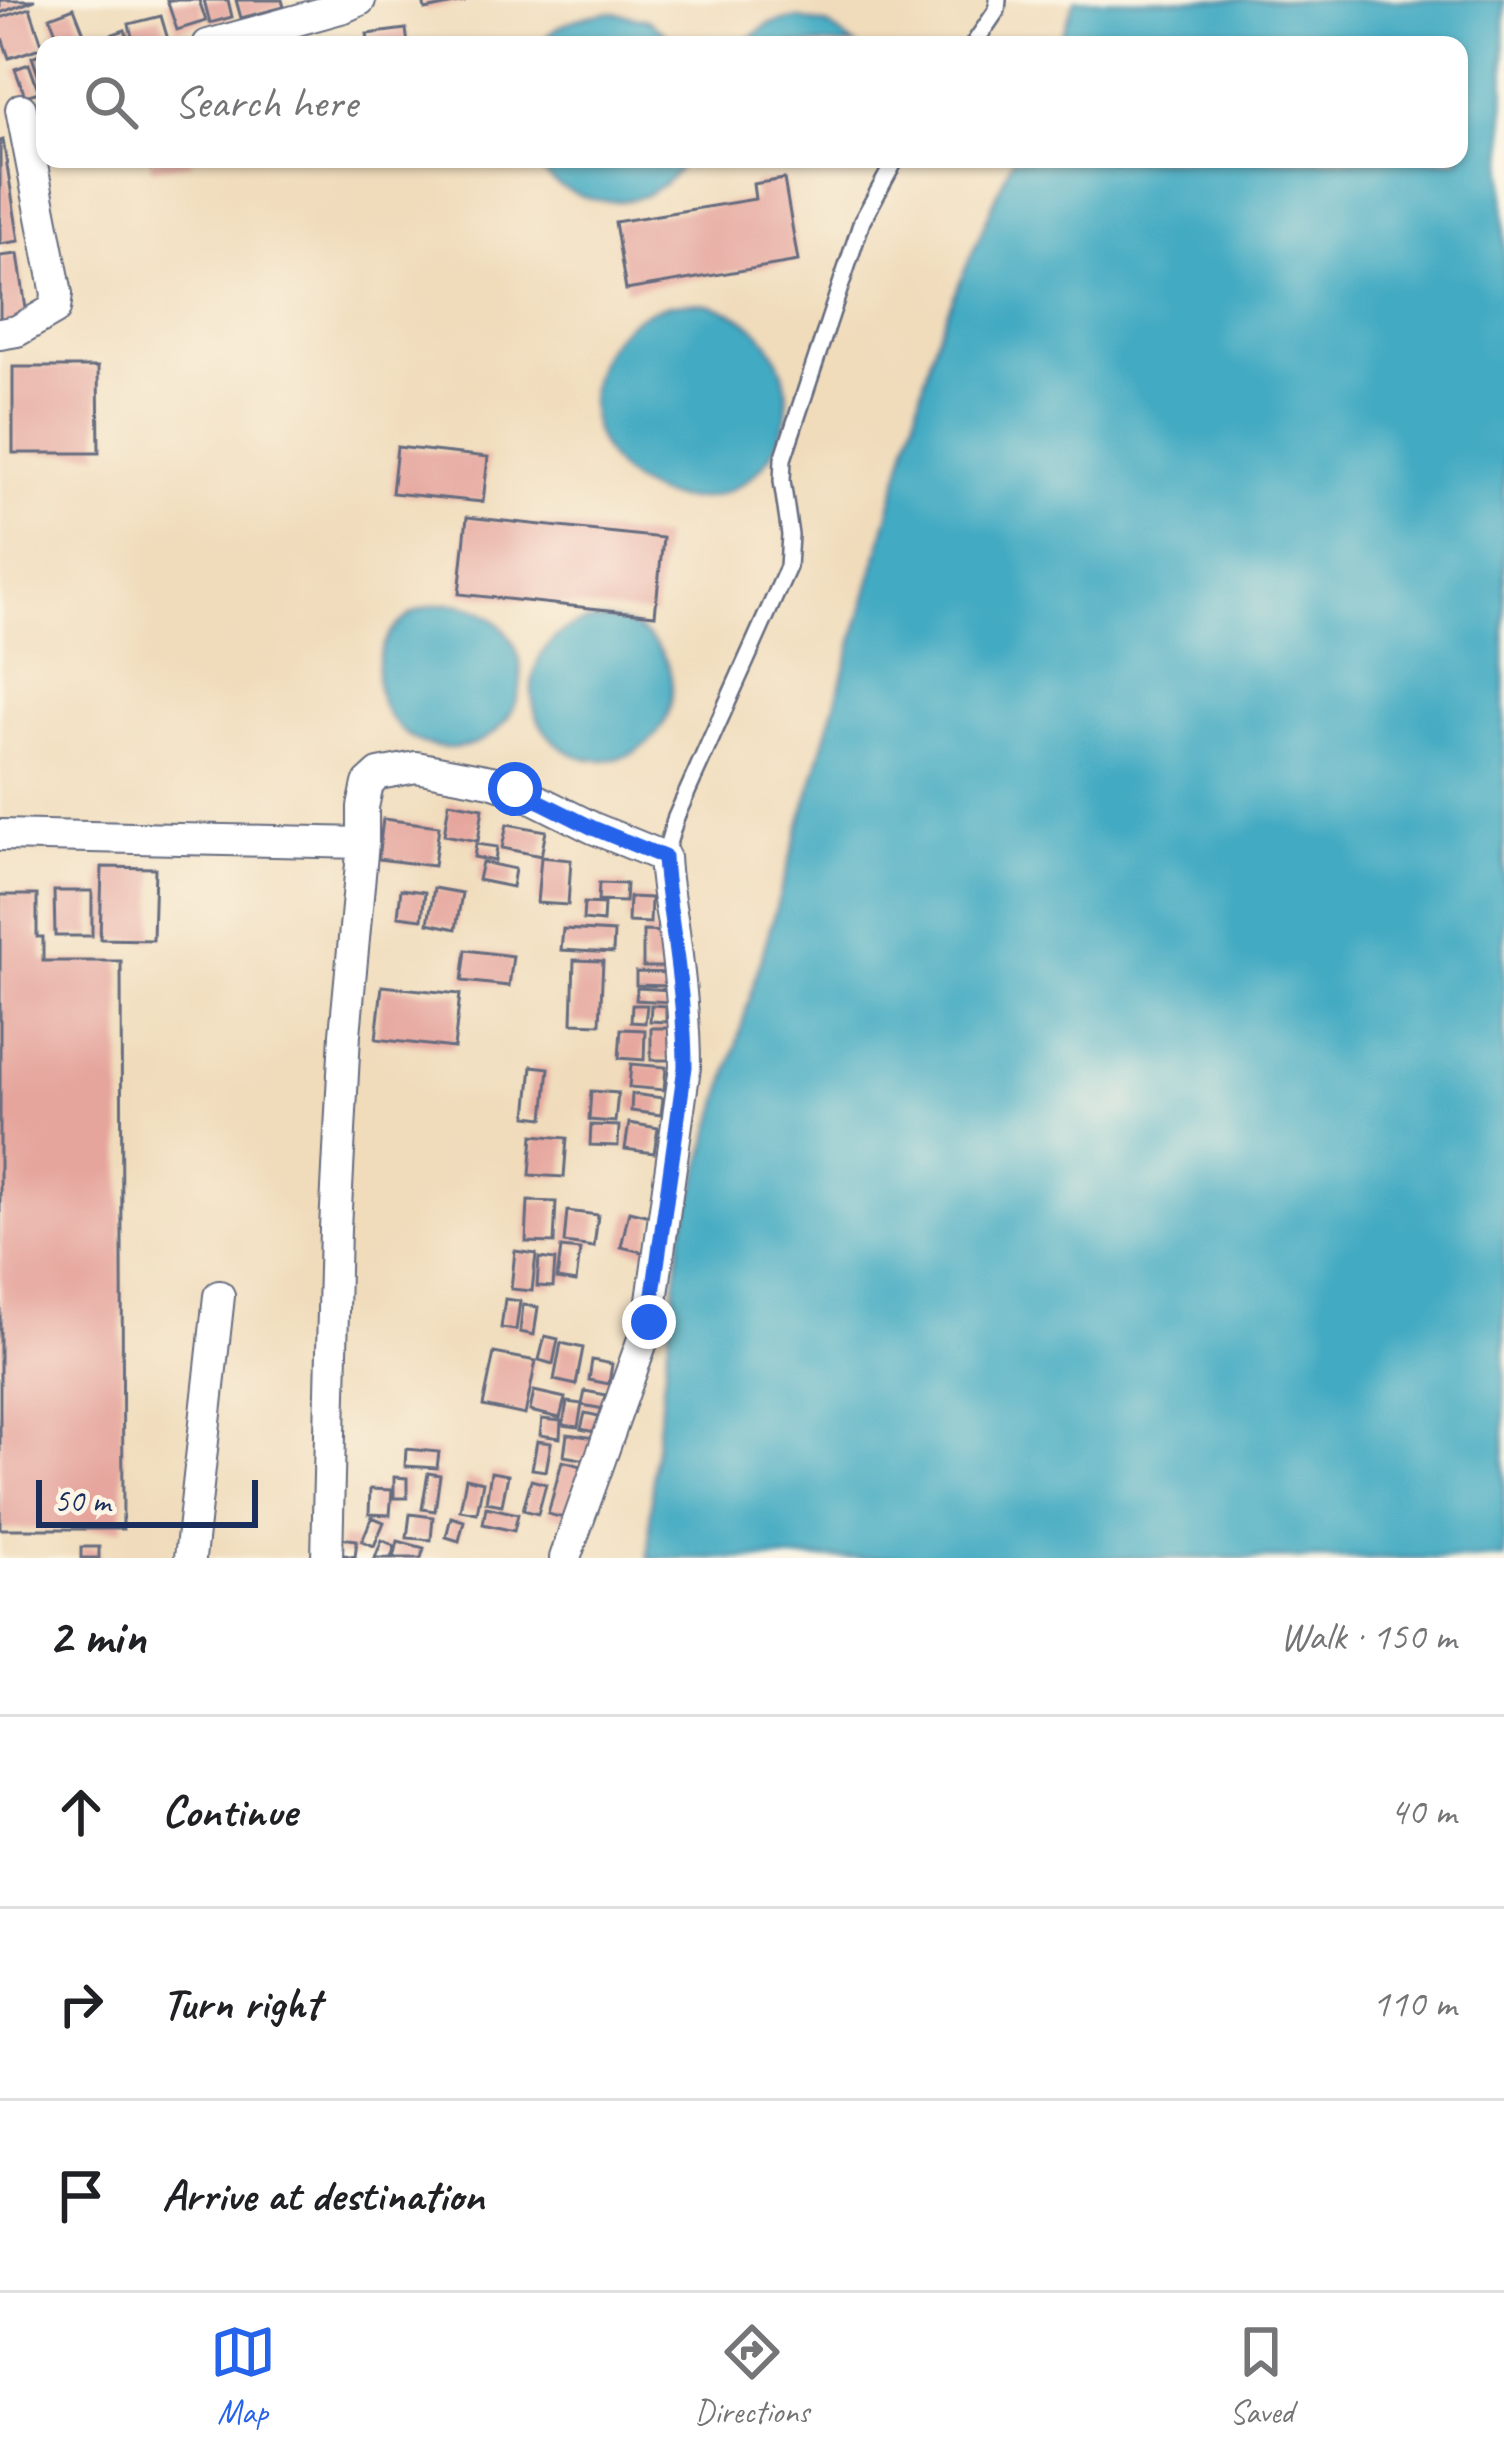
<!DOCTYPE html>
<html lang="en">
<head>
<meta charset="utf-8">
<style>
  body { margin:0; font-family:Caveat,sans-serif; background:#f2f2f2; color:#202124 }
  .scale { position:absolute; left:36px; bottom:30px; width:222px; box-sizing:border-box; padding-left:12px; border:6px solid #1b2f5e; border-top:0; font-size:33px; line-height:42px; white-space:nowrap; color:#1b2f5e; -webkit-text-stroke:9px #fcf5e5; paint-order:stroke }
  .stop { position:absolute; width:36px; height:36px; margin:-27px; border:9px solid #2563eb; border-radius:50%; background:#fff }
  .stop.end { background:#2563eb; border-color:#fff; box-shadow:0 3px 12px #0008 }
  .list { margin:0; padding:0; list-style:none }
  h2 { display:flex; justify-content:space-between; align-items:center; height:156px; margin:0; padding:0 48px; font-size:51px }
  h2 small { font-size:39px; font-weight:400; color:#757577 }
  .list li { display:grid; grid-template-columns:78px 1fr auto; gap:36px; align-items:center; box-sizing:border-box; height:192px; padding:0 48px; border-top:3px solid #e0e0e0 }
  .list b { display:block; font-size:45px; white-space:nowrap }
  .list em { font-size:39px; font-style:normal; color:#757577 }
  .icon { flex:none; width:66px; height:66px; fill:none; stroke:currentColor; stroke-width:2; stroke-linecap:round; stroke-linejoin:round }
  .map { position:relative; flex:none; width:1504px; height:1558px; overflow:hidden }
  .search { position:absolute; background:#fff; box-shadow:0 3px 9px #0004; left:36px; right:36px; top:36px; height:132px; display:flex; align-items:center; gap:30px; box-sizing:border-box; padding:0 42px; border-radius:24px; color:#757577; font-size:45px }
  .sheet { height:732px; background:#fff }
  nav { display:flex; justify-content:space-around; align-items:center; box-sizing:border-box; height:168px; border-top:3px solid #e0e0e0; background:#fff; font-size:33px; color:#757577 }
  nav a { display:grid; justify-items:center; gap:6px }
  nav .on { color:#2563eb }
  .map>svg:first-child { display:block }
</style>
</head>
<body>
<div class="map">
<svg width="1504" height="1558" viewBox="0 0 1504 1558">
  <rect width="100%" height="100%" fill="#fcf5e5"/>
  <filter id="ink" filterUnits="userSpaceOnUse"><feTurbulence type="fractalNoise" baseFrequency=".00833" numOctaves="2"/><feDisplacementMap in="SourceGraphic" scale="24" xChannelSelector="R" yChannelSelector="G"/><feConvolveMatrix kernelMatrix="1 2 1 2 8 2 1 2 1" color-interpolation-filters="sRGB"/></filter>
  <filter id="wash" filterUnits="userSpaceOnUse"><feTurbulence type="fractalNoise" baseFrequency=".004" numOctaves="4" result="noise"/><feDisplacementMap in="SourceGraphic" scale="48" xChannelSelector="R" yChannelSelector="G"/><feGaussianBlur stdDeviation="2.7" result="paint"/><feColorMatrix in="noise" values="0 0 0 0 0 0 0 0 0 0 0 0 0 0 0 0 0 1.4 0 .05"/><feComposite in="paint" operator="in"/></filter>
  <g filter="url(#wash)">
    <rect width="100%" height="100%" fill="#f0dcbb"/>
    <path fill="#43aac2" stroke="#2f6c90" stroke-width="3" d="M1075 0H1504V1558H648L653 1471 681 1235 870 583 935 341 1012 159H1459V45H1058Z
      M612 12 648 20 680 45H539C557 21 584 16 612 12Z
      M798 18 828 25 855 45H741L769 24Z
      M533 159H686C676 174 661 189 643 196 604 210 554 194 533 159Z
      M758 159H840C814 175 782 176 758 159Z
      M591 401a98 98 0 1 1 196 0a98 98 0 1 1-196 0Z
      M377 676a72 72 0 1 1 144 0a72 72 0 1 1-144 0Z
      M532 690a70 70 0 1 1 140 0a70 70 0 1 1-140 0Z"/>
    <g id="blocks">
      <path fill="#e5a49c" d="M0 0H35L0 13Z
        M167 0H199L206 21 177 30Z
        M204 0H228L232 17 210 23Z
        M236 0H282L284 7 241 18Z
        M423 0H464V2L425 10Z
        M30 8 43 47 9 58 0 32V18Z
        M74 8 87 41 77 45H61L50 17Z
        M161 16 169 43 134 45 129 24Z
        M406 29 408 45H369L367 34Z
        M125 30 131 45H108L105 37Z
        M45 52V91H44L32 57Z
        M29 64 39 92 25 96 15 69Z
        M3 140 19 241 0 244V141Z
        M150 159H191L192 164 151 169Z
        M784 179 798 261 626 290 615 222 755 199 753 184Z
        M18 254 28 323 0 327V256Z
        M13 367H98L99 453H13Z
        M397 447 488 457 483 502 392 493Z
        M467 517 663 538 655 615 459 594Z
        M449 802 483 808 478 841 444 835Z
        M383 819 439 826 434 866 378 859Z
        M507 824 546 831 541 856 502 848Z
        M476 844 497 847 495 861 474 857Z
        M541 857 571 860 568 905 537 903Z
        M482 862 515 869 512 887 478 880Z
        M102 867 155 868 153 940 100 939Z
        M599 883 626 884 625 902 598 901Z
        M434 888 462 893 456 929 428 923Z
        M401 889 425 892 422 919 398 916Z
        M54 891H92V936H55Z
        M0 895H37V937H43V961H121L123 1529H0Z
        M629 897 651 898 650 923 628 922Z
        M584 903 604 904 603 922 583 920Z
        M563 929 614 932 613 953 561 950Z
        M643 931 665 932V967H643Z
        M466 950 513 956 509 986 462 981Z
        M574 960 603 961 600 1024 572 1023Z
        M636 972 672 973 671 986 636 985Z
        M382 986 460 994 454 1048 376 1039Z
        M637 988 670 990 669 1002 636 1000Z
        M632 1005H647L645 1023 631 1022Z
        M651 1005 666 1006V1022L650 1021Z
        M651 1028H669V1060H651Z
        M621 1029 645 1030 644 1060 619 1058Z
        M631 1064 666 1067 664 1090 629 1087Z
        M532 1066 549 1068 544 1118 527 1116Z
        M591 1091 618 1093 615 1122 589 1120Z
        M632 1094 663 1098 661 1115 631 1111Z
        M629 1123 658 1128 654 1153 625 1149Z
        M591 1125 619 1126 618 1146 590 1145Z
        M533 1135 567 1138 564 1177 530 1175Z
        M528 1201 556 1202 554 1243 526 1242Z
        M567 1211 598 1215 594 1247 564 1243Z
        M629 1211 654 1217 646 1253 621 1247Z
        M561 1248 580 1250 576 1282 557 1279Z
        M515 1251 536 1254 532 1291 511 1289Z
        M539 1258 555 1260 553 1287 537 1286Z
        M505 1299 520 1301 516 1330 501 1328Z
        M523 1305 538 1307 534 1335 520 1332Z
        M545 1336 558 1339 553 1364 539 1360Z
        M561 1343 583 1348 576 1385 554 1380Z
        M494 1353 536 1361 525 1415 483 1406Z
        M592 1360 612 1364 609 1384 589 1380Z
        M534 1391 565 1398 560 1418 530 1411Z
        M585 1391 606 1395 604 1409 582 1405Z
        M567 1402 582 1404 578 1427 563 1425Z
        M585 1413 603 1417 599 1433 581 1429Z
        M542 1419 561 1421 560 1438 540 1435Z
        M567 1434 595 1438 592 1461 564 1456Z
        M537 1441 551 1443 546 1471 532 1469Z
        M406 1449 439 1452 437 1468 405 1466Z
        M562 1461 585 1467 571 1520 548 1514Z
        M491 1472 508 1475 502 1505 486 1502Z
        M428 1473 440 1475 435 1511 422 1509Z
        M394 1477 407 1478V1498H394Z
        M466 1478 483 1482 477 1513 460 1510Z
        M531 1480 546 1484 538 1514 523 1510Z
        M370 1489 392 1490 390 1515 369 1514Z
        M486 1507 518 1514 514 1531 483 1524Z
        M410 1514 433 1517 431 1540 407 1538Z
        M372 1517 384 1522 374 1546 362 1541Z
        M451 1517 464 1521 459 1541 446 1537Z
        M341 1538 357 1540 355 1557 339 1554Z
        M382 1540 395 1546 391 1558H375Z
        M398 1541 424 1548 421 1558H394Z
        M81 1547H99V1558H81Z"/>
    </g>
  </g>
  <g filter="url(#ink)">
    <use href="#blocks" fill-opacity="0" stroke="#666c7f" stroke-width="3"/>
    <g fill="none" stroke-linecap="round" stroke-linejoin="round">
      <g stroke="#666c7f" stroke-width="20">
        <path id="service" d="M973 45 997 10 998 0
          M664 857 676 817 788 567 790 535 782 481 783 459 862 221 896 159"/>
      </g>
      <g stroke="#666c7f" stroke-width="34">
        <path id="minor" d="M208 45 344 7 360 0
          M0 334 17 331 55 309 57 294 21 109
          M0 835 363 843
          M190 1558 219 1296
          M327 1558 335 1228 345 1034 363 843V807L368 784 379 774 416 767 491 781 515 789 593 828 664 857C665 880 669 901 673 924 679 971 685 1019 685 1067L649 1322 565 1558"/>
      </g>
      <use href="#service" stroke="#fff" stroke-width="15"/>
      <use href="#minor" stroke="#fff" stroke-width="30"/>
    </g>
  </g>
  <g fill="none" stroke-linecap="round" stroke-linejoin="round" filter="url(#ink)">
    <path stroke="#2563eb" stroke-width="15" d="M515 789 593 828 664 857C665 880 669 901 672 924 679 971 685 1019 685 1067L649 1322"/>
  </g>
</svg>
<div class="scale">50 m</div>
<div class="stop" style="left:515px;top:789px"></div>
<div class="stop end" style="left:649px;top:1322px"></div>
<div class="search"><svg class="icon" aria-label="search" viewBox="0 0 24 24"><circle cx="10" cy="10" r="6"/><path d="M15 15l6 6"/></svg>Search here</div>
</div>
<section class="sheet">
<h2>2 min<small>Walk · 150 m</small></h2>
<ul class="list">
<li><svg class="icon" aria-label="ahead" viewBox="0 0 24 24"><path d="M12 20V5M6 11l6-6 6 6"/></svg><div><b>Continue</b></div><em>40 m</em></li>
<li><svg class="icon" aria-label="right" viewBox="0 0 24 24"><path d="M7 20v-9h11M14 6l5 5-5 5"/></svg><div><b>Turn right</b></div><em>110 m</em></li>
<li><svg class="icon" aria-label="arrive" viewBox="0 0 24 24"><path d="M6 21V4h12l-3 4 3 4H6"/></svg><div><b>Arrive at destination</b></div></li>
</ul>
</section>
<nav>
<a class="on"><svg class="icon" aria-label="map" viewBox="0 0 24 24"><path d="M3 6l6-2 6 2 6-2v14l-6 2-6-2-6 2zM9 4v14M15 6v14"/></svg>Map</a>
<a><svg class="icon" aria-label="directions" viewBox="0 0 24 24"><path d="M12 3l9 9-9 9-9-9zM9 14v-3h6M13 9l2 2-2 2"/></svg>Directions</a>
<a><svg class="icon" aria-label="saved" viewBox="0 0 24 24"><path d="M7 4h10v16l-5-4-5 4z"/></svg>Saved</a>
</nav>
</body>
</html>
